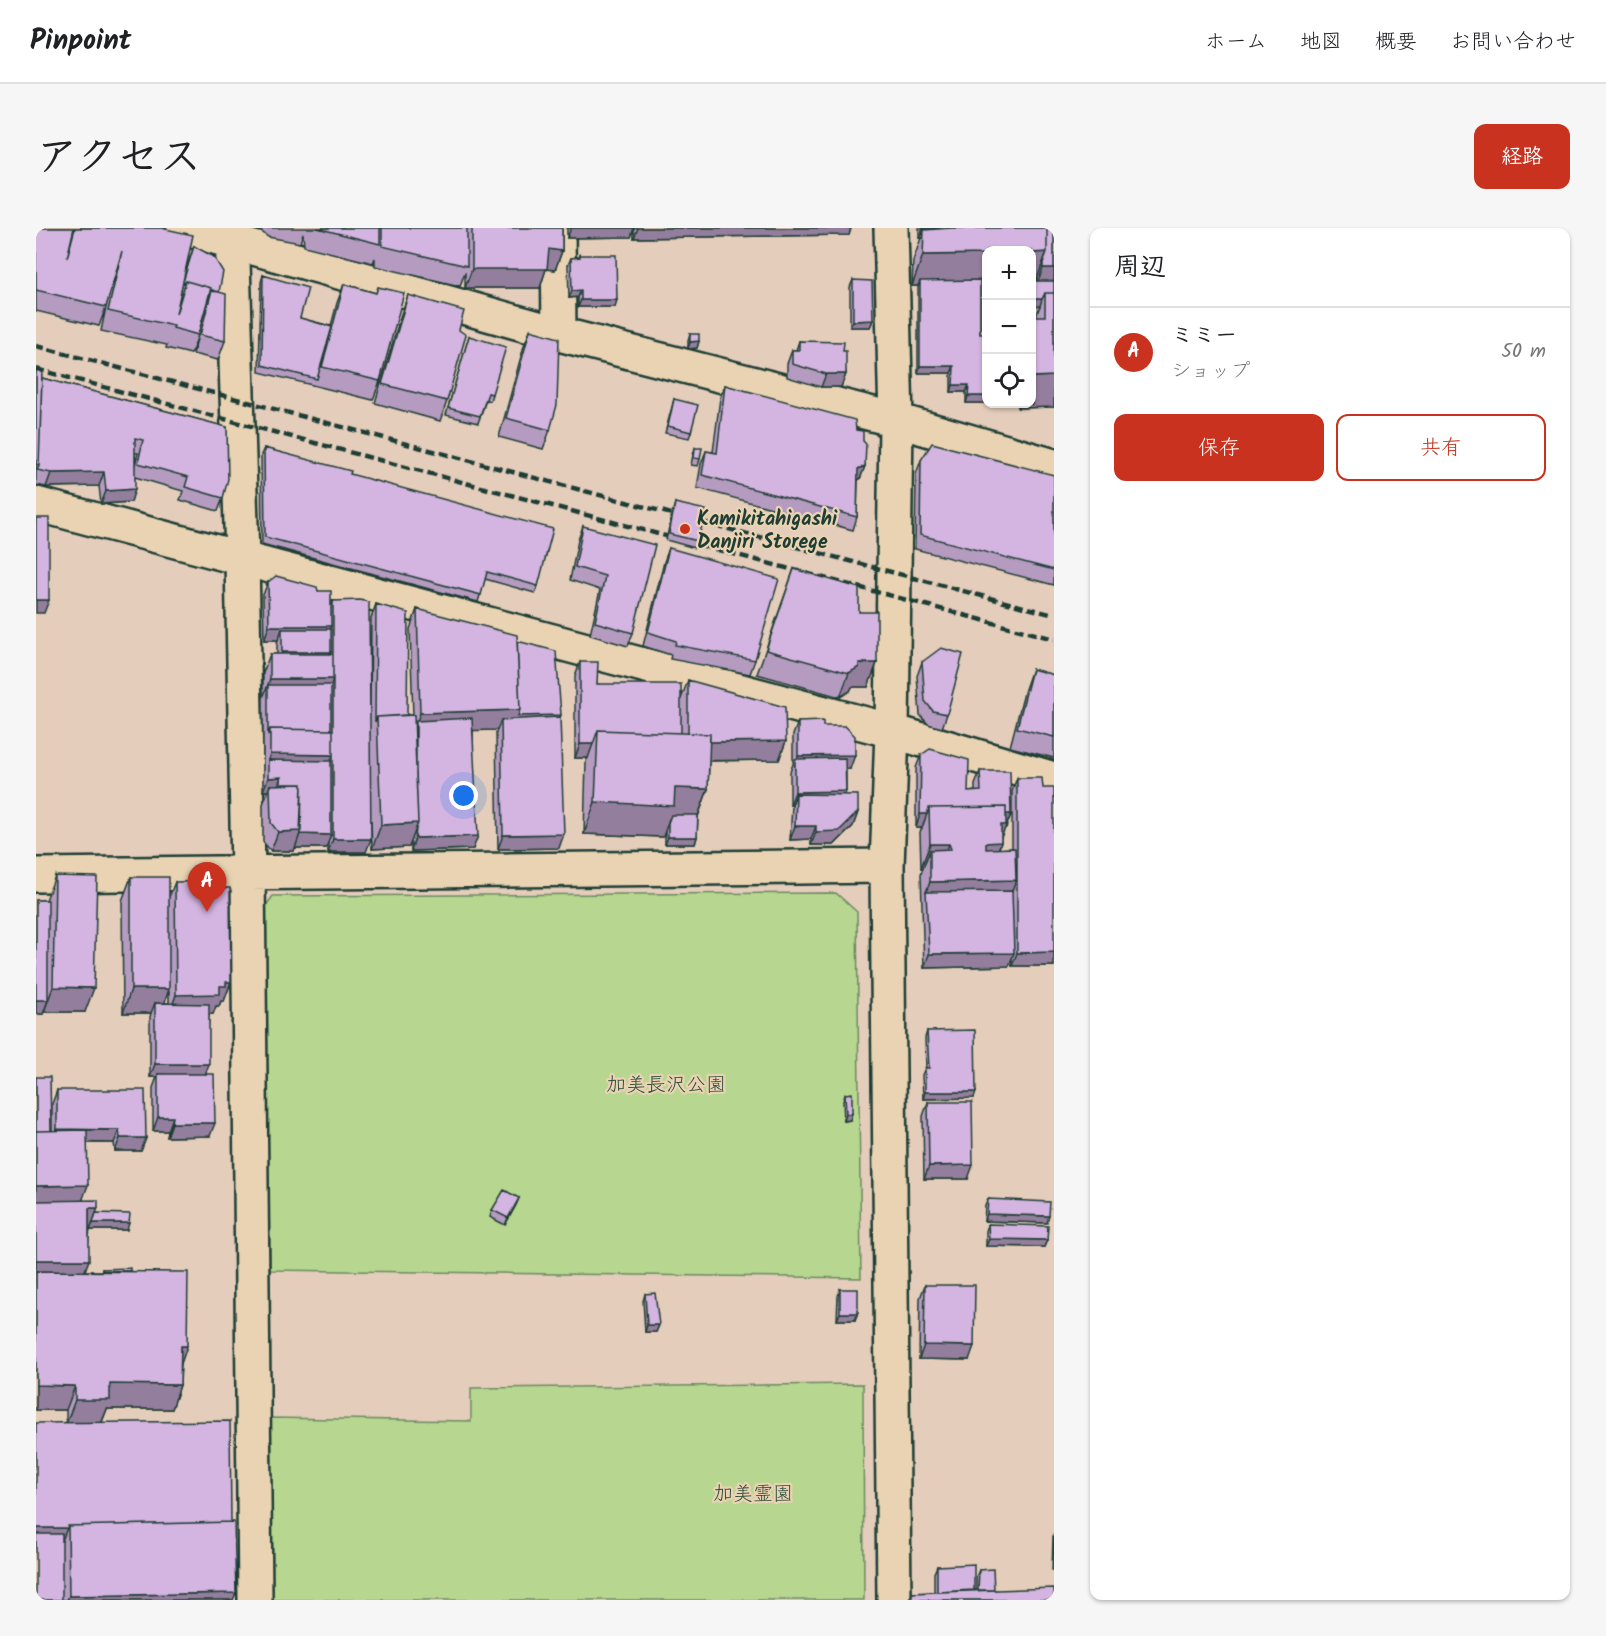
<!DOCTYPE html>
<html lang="ja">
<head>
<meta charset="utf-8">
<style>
  body { margin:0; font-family:Kalam,"Klee One",sans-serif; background:#f6f6f6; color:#202124 }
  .controls { position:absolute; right:18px; top:18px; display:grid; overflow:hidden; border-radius:12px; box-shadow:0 2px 4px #0004 }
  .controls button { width:54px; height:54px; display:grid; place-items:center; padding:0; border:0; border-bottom:2px solid #e0e0e0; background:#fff; color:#202124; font:30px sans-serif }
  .you { position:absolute; left:428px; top:568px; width:21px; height:21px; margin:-15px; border:4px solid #fff; border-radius:50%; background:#1a73e8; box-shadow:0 0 0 9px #1a73e833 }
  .badge { display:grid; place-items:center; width:39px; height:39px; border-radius:50%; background:#c8321e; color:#fff; font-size:20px; font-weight:700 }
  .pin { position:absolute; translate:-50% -50px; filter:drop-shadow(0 2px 3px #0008) }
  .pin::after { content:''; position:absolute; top:32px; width:21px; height:18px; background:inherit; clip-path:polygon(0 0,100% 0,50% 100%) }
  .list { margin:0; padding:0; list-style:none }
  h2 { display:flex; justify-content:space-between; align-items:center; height:78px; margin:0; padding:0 24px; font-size:26px }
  h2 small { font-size:20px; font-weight:400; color:#757577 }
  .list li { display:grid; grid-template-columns:39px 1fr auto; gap:18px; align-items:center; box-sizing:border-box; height:90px; padding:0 24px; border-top:2px solid #e0e0e0 }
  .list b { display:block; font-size:22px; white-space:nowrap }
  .list p { margin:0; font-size:20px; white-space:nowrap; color:#757577 }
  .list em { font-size:20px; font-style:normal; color:#757577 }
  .actions { display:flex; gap:12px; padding:18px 24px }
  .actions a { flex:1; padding:14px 0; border:2px solid #c8321e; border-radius:12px; text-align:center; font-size:21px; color:#c8321e }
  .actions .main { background:#c8321e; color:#fff }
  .icon { flex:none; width:33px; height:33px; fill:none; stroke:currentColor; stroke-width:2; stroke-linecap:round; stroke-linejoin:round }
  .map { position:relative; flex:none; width:1018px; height:1372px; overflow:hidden; border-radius:12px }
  header { display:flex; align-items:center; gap:36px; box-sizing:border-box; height:84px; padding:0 30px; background:#fff; border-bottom:2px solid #e0e0e0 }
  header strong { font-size:28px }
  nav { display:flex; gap:33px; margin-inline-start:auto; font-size:21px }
  .intro { display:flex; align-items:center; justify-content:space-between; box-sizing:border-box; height:144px; padding:0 36px }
  h1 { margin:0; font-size:42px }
  .button { padding:15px 27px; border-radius:12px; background:#c8321e; color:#fff; font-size:21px; font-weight:700 }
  main { display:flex; gap:36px; padding:0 36px }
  aside { flex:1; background:#fff; border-radius:12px; box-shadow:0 2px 4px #0004 }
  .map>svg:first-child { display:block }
</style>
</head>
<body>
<header>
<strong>Pinpoint</strong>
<nav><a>ホーム</a><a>地図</a><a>概要</a><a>お問い合わせ</a></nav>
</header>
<div class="intro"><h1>アクセス</h1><a class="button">経路</a></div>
<main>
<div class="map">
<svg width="1018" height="1372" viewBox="0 0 1018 1372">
  <rect width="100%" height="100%" fill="#e5cdbb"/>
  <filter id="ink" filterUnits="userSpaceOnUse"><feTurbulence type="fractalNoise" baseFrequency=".0167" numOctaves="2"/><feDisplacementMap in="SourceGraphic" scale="12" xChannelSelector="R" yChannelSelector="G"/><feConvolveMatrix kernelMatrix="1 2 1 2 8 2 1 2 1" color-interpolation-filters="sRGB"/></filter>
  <g filter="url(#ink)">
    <path fill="#b7d68f" stroke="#6b8a62" stroke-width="1.5" d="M800 665 821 684 825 1050 234 1042 229 679 237 668Z
      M827 1156 828 1372H236L234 1190 435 1193V1160Z"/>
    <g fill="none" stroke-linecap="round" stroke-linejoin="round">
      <g stroke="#1f3d34" stroke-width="38">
        <path id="minor" d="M147 0 523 106 860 192 1018 238
          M196 0 206 330 212 645 219 1372
          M522 0 523 106
          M855 0 860 192 856 503 851 638 858 1372
          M0 276 856 503 1018 551
          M0 647 851 638"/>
      </g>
      <use href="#minor" stroke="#e9d3b2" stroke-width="33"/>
      <path stroke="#1f3d34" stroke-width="4.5" stroke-dasharray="9 4.5" stroke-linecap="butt" d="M0 118 1018 387
        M0 141 1018 411"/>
    </g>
    <path fill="#b69bc1" stroke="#1f3d34" stroke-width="1.5" fill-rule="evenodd" d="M0 0H125L149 43 158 18 183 64 189 113 182 132 157 126 170 77 162 107 155 126 130 120 131 117 65 103 70 79 63 98 0 83Z
      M221 0H526V23L519 42 510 41 504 60H429V44L424 58 339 38V30L337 35 268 18 267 5 264 15 232 9Z
      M531 0H815L813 7 598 10V1L595 9 531 10Z
      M883 0H1018V179L982 180V176H996L1000 88 1004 78 996 22 951 57H944V106L951 175H930V164H915V145H882V58H876L877 33 885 10H883Z
      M544 27 579 79H542V69L533 70 532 37 535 30 544 29Z
      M227 47 264 90 295 98 301 75 308 56 340 65 342 59 344 153 337 172 223 144 225 54Z
      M817 52 837 92 834 99H814V59Z
      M372 67 423 102 411 173 404 193 339 175 365 86Z
      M494 102 514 202 507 221 463 209 487 121Z
      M654 106 663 113 661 120 652 121V113Z
      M433 108 456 166 454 173 450 172 442 195 410 187Z
      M763 113 807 123 810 146 805 159H785L751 149V136L756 122H760Z
      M0 142 6 150 191 199 187 270 182 283 144 272 147 263 99 249 95 274 65 276 63 258 10 259 0 257ZM99 225H102L99 237Z
      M689 157 820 202 827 213 829 238 824 251 822 252 821 289 817 302 661 260 665 236 670 223 677 224 684 170Z
      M638 171 655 204 653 210 629 205Z
      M228 220 314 246 502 358 499 365 449 351 442 374 226 316 225 227Z
      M659 220 664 231 662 238 655 237 657 227Z
      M885 232 1018 247V357L879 321 880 246Z
      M639 275 662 313 659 320 630 312 637 282Z
      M547 298 597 405 592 418 554 407 564 362 534 352 542 312Z
      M633 320 719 432 714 446 634 431 635 427 607 418 628 334Z
      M758 341 823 384 841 435 832 459H816L814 463 804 469 721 446Z
      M232 354 282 363 295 378 297 373 334 483 335 390 340 376 371 487H377L374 401 381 381 481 413 524 490 523 620 462 621 460 505 461 502H437V621L375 623V614L373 619 336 621 335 592 330 624H292V614L290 620H259V619L258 623H235L227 614V576L232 563H227V445L234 426H241V415L242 412H228L227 367Z
      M544 434 561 456 645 471 652 452 750 513 743 532 673 533 672 561 662 589 661 609 659 616H629V602L627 609 548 606 550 533 552 530H539V448Z
      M886 434 911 486 906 500 892 496 884 487 881 448Z
      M996 441 1018 447V530L974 519 989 461Z
      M762 494 787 498 814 541H810V563L809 566 822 584 817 598 798 617H775V611L754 612 756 577H754V544L757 536V507Z
      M885 527 932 564 939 563V557L944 543 975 586 970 600H969L965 609V614L963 621 976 620V563L981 550 1018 738H976V730L973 738 888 740 885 646 887 640H885L884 604 886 600H880V540Z
      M19 648 49 784H8V782L7 786H0V672H10Z
      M95 649 133 669 139 654 195 754 188 773H185L183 778H180L177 786H173L170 846 174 908 131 909 132 903H117V860L121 849H114V789L115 785H87L86 673ZM133 763V775H128Z
      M891 803 940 864 938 870 887 871 886 847 889 840H890L889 810Z
      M0 849 15 903H16V876L21 862 110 910 105 923H79L78 915H51L47 972 60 985 91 1002H54V1001L49 1043H66V1041L94 1043 145 1136 144 1157 136 1181H71L66 1194 195 1294 197 1372H0L30 1194V1182H0Z
      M809 866 816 885 814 892 808 893 807 873Z
      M892 874 932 951H888L887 888Z
      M483 970 480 977 469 997 454 989 456 982Z
      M952 971 1011 995 948 993 949 978Z
      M952 996 1011 1012 1008 1019 950 1018V1003Z
      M889 1057 933 1132 883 1131 884 1070Z
      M804 1061 819 1092H801L802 1068Z
      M609 1066 623 1097 620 1104H609L607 1073Z
      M1018 1306V1342H1016L1017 1308Z
      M901 1338 938 1362H940V1349L943 1342 958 1362 1018 1372H873L876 1365 898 1364V1345Z"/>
    <path fill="#947e9d" stroke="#1f3d34" stroke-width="1.5" d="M535 0H598L595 9 531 10Z
      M602 0H815L813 7 598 10Z
      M887 0H908L904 11 888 2 885 10H883Z
      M513 21 526 23 519 42 510 41 504 60H429L436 41Z
      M1011 24 999 56H996V25Z
      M951 26V57L884 58V53L882 58H876L887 27Z
      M1007 40H1018V54H1002Z
      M545 62 542 69 533 70 536 63Z
      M996 71H1006L1004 78H996Z
      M545 72H581L579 79H542Z
      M837 92 834 99H814L817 93Z
      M663 113 661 120 652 121 654 114Z
      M884 138H918L915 145H882Z
      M790 146H810L805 159H785Z
      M1018 148V179L982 180 983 176H996V149Z
      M917 157H933L930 164H915Z
      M932 168H951V175H930Z
      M829 238 824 251 817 254 822 241Z
      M68 244 63 258 10 259 15 245Z
      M99 261 95 274 65 276 70 263Z
      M0 372H13L8 385H0Z
      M233 398H295L291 411 246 401 242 412H228Z
      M246 424H295L290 437H241Z
      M823 435H841L832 459H816L814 463 804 469 813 445Z
      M234 451H297L290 471 232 457 227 470Z
      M484 482 525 487 521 500 465 492 461 502 380 504V496L384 485Z
      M750 513 743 532 646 533 653 514Z
      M544 516H557L552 530H539Z
      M234 526 297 527 290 546 232 532Z
      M819 527 814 541H759V537L762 528Z
      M245 549 240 563 234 557 232 563H227L232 550Z
      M639 560 672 561 660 593 633 591 627 609 548 606 559 574Z
      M810 563 805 577 760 566 756 577H754L759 564Z
      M822 584 817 598 798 617H775L780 604Z
      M884 586H891L886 600H880Z
      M893 586H975L963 614H965L956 638 941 639 950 615Z
      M382 595 373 619 336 621 345 597Z
      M759 598H780L775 611 754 612Z
      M265 603 258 623H235L242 604Z
      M264 606 295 607 290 620H259Z
      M528 606 523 620 462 621 467 607Z
      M442 608 437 621 375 623 379 610Z
      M632 609H661L659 616H629Z
      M297 611H335L330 624H292Z
      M894 616H913L904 641 894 622 887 640H885Z
      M980 652 971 676 890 664 894 654Z
      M1018 724V738H976L981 725Z
      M978 725 973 738 888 740 893 726Z
      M190 754H195L188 773H185L183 778H180L177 786H133L140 767 184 758Z
      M17 759 58 760 49 784H8Z
      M95 761H133L125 786 119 775 115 785H87Z
      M0 772H12L7 786H0Z
      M119 836H173L168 850 122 846 121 849H114Z
      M889 864H940L938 870 887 871Z
      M816 885 814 892 808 893 810 886Z
      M122 889H137L132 903H117Z
      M136 895H179L174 908 131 909Z
      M21 901 83 902 78 915 16 914Z
      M84 910H110L105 923H79Z
      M937 937 932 951H888L893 938Z
      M52 957 45 976 0 977V958Z
      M483 970 480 977 469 997 472 990Z
      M53 980H62L53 1005Z
      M951 986 1013 988 1011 995 948 993Z
      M57 995H93L91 1002H54Z
      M953 1011 1011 1012 1008 1019 950 1018Z
      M0 1032H53L44 1056H0Z
      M804 1085H822L819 1092H801Z
      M611 1097H623L620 1104H609Z
      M888 1117 938 1118 933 1132 883 1131Z
      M145 1118H151L143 1142Z
      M74 1156 144 1157 136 1181H71L65 1196H30L39 1172Z
      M0 1157 39 1158 30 1182H0Z
      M0 1300H31L26 1313 0 1314Z
      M200 1365 197 1372H31L33 1368Z"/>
    <path fill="#d4b4e0" stroke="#1f3d34" stroke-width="1.5" d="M0 0H38L31 30 39 0H125L157 7 140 86 150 53 175 60 162 107 137 100 138 98 72 83 86 23 70 79 0 62Z
      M281 0H344V16Z
      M346 0H431V38L346 18Z
      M436 0H526V23L513 21 511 41H436Z
      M915 0H1011V24L996 25V22H951V26L887 27 888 2Z
      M1011 0H1018V40H1007V35L1011 24Z
      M158 18 178 29 187 44 183 64 174 63 175 60 150 53 149 55 147 54Z
      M544 27H580L581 72H545V62L536 63 535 30 544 29Z
      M227 47 272 60 264 90 296 99 281 151 226 137Z
      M817 52 836 53 837 92 817 93Z
      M944 52V106H951V168H932L933 157H917L918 138H884V53Z
      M996 53H1018V65H1009L1006 71H996Z
      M308 56 340 65 342 59 368 65 344 153 286 139Z
      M176 62 190 66 189 113 164 107Z
      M1009 65H1018V148L996 149V88H1009Z
      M372 67 428 83 423 102 430 107 411 173 346 156Z
      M494 102 523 110 521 177 514 202 470 190Z
      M654 106H663V113L654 114Z
      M433 108 470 119 456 166 452 165 444 188 412 180Z
      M763 113 808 114 807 123H810V146H790L756 136V122H763Z
      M0 142 6 144 3 237 0 236Z
      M6 150 191 199 192 251 187 270 149 259 152 249 102 235 107 212 99 210V261L70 263 68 244 15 245 1 242 3 237Z
      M689 157 819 192 820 202 827 203V213L830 216 829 238 822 241 821 289 666 247 670 223 681 225Z
      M638 171 662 177 655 204 632 198Z
      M896 215 1018 247V342L884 307 885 232Z
      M228 220 315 243 314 246 517 301 502 358 451 344 445 367 229 309Z
      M659 220H666L664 231 658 230Z
      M639 275 670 282 662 313 633 306Z
      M0 290H13V372H0Z
      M547 298 619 317 597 405 559 394 569 348 539 339Z
      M633 320 743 351 719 432 639 417 640 413 612 404Z
      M758 341 823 360V384H841V435H823V439L813 445 730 422Z
      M240 348 281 359 282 363H295V398H233L232 354Z
      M324 372 333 374 335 611H297V373Z
      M340 376 372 385 371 487 341 489 339 494Z
      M381 381 481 407 484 482 384 485Z
      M246 401H295V424H246Z
      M481 413 520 423 525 487 482 488 484 482Z
      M905 420 927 426 911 486 897 483 889 473 886 434Z
      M234 426H297V451H234Z
      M544 434H562L561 456H645V505L562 502 557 516H544Z
      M996 441 1018 447V509L981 500Z
      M652 452 749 479 750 513 674 514V506L652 505Z
      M232 457H295V502L234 501 232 507Z
      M378 487 382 595 345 597 341 489Z
      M524 489 528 606 467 607 465 492Z
      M436 490 442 608 379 610 380 601 382 595 380 546V493Z
      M787 493V498H809L819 508V527L762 528V494Z
      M234 501 297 502V527L234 526Z
      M562 502 674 506 672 561 639 560 638 578 559 574Z
      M894 521 933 532 932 564 945 563 944 543H974L975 586H970V579L893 580 891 586H884L885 527Z
      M809 530 810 563 759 564V531Z
      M232 532 295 533V607L264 606 266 556H245V549L232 550Z
      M981 550H1006L1007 560H1018V724L981 725Z
      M266 556 265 603 242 604 235 595 234 557Z
      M760 566 822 567V584L803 603 780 604V598H759Z
      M970 579V597H965V614L950 615V621L979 620 980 652 894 654V622L915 621 913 616H894L893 580Z
      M635 587H662L661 609H632V595Z
      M19 648 61 649 58 760 17 759Z
      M95 649H133V761H95Z
      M186 653V660H194L195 754H190V758H184V766L140 767 139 654Z
      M976 663 978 725 893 726 890 664Z
      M0 672H12V772H0Z
      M119 775 173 776V836H119Z
      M939 802 940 864H889V840H893L891 803Z
      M122 846H178L179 895H136L137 889H122Z
      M0 849H14L15 903H0Z
      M21 862H109L110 910H84L83 902 21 901Z
      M816 865V885L810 886 809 866Z
      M892 874H936L937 937 893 938Z
      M51 902 52 957 0 958V903Z
      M468 962 483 970 472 990 456 982Z
      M952 971 1014 974 1013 988 951 986Z
      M62 972V980H53V1032H0V973Z
      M60 985 94 986 93 995H57Z
      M952 996 1012 998 1011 1012 953 1011Z
      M94 1040V1043H66V1041Z
      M0 1043 152 1044 151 1118H145L144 1157 74 1156V1172H39V1158L0 1157Z
      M889 1057H939L938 1118 888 1117Z
      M804 1061H822V1085H804Z
      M619 1065 623 1097H611L609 1066Z
      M194 1193 195 1294 32 1298 31 1300H0V1195Z
      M198 1294 200 1365 33 1368 32 1298Z
      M0 1306H26V1372H0Z
      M938 1336V1362L901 1364V1338Z
      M957 1341 958 1362H942L943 1342Z
      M1018 1360V1372H876V1365Z"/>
  </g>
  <circle fill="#c8321e" stroke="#e9d3b2" stroke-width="2" cx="649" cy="301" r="6"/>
  <g text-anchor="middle" stroke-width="4.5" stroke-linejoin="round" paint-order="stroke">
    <g font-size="20" font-weight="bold" fill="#1f3d34" stroke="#e9d3b2" text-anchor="start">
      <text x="661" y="297">Kamikitahigashi<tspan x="661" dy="23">Danjiri Storege</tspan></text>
    </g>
    <g font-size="20" fill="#2e4c3d" stroke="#e9d3b2">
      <text x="630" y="863">加美長沢公園</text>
      <text x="717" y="1272">加美霊園</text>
    </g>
  </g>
</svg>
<div class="controls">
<button>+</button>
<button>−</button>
<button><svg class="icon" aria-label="locate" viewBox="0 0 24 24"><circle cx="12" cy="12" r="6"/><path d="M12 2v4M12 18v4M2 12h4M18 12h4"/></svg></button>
</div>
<div class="you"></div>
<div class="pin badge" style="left:171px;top:684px">A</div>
</div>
<aside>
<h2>周辺<small></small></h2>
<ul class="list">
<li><span class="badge">A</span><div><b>ミミー</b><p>ショップ</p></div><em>50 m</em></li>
</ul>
<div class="actions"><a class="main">保存</a><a>共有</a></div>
</aside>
</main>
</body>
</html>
